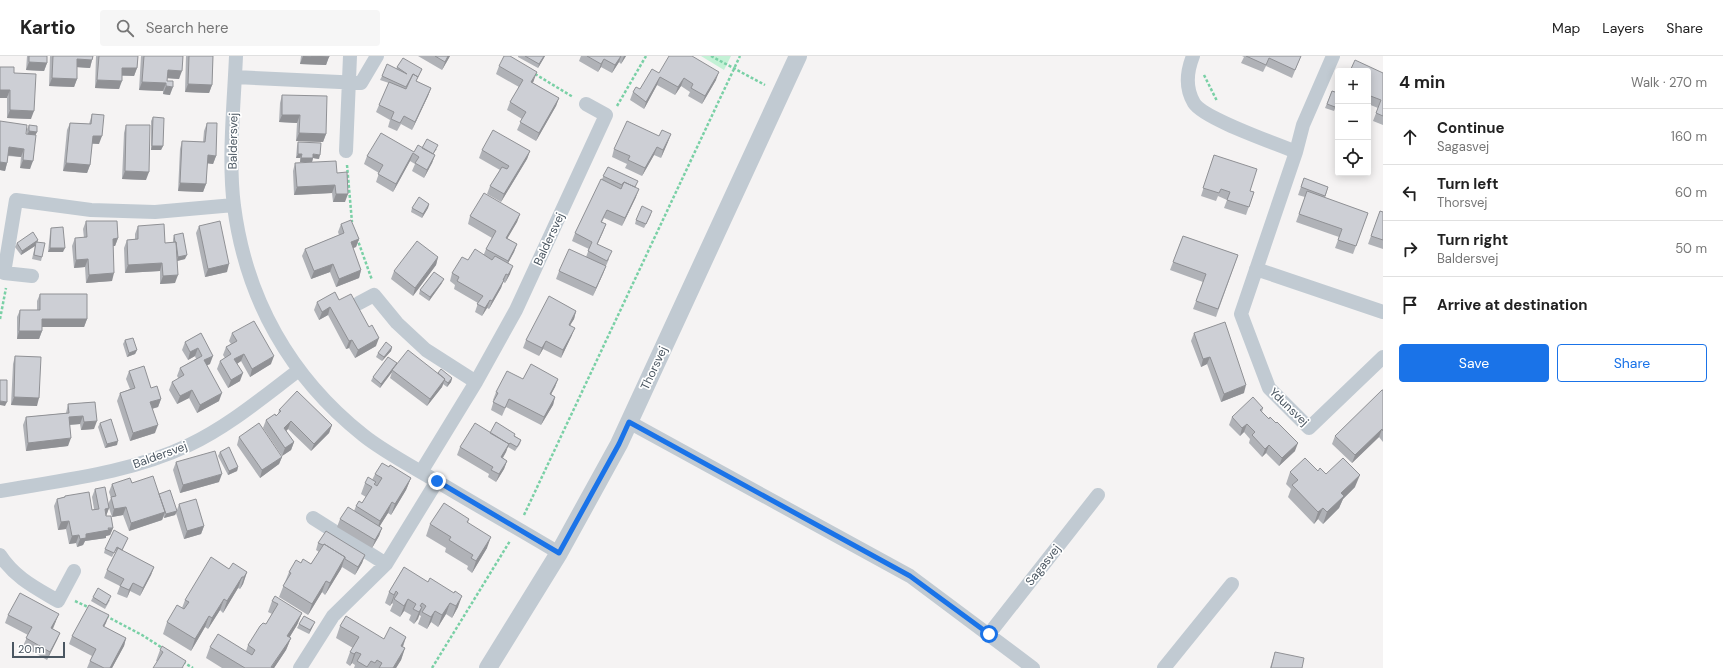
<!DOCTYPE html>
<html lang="en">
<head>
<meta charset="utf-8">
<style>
  body { margin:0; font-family:"DM Sans",sans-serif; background:#f6f6f6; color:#222 }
  .controls { position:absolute; right:12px; top:12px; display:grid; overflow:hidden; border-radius:4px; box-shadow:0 2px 10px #0003 }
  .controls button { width:36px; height:36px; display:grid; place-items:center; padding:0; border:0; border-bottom:1px solid #e0e0e0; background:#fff; color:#222; font:20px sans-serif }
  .scale { position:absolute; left:12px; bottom:10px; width:53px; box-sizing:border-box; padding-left:4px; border:2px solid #4a5661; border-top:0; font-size:11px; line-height:14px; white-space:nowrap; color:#4a5661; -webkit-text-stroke:3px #fff; paint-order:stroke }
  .stop { position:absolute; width:12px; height:12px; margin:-9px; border:3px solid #1a73e8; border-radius:50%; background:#fff }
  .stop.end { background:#1a73e8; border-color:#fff; box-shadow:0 1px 4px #0008 }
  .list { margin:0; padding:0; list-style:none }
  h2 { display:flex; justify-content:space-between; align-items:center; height:52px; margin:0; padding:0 16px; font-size:17px }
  h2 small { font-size:13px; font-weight:400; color:#767676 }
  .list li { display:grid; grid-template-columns:26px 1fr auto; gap:12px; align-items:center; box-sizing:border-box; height:56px; padding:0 16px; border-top:1px solid #e0e0e0 }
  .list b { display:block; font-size:15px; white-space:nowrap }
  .list p { margin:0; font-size:13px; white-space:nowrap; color:#767676 }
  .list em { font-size:13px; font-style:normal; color:#767676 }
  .actions { display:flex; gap:8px; padding:12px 16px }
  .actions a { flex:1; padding:9px 0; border:1px solid #1a73e8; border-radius:4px; text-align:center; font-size:14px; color:#1a73e8 }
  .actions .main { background:#1a73e8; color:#fff }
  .icon { flex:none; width:22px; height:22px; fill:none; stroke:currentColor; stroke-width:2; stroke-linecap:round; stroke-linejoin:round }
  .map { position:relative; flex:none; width:1383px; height:612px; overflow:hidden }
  header { display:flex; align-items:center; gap:24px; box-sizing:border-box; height:56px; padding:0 20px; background:#fff; border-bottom:1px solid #e0e0e0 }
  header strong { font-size:19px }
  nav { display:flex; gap:22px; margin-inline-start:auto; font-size:14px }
  .search { width:280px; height:36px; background:#f6f6f6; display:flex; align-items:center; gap:10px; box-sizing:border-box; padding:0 14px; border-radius:4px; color:#767676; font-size:15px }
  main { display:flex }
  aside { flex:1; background:#fff }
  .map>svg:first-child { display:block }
</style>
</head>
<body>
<header>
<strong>Kartio</strong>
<div class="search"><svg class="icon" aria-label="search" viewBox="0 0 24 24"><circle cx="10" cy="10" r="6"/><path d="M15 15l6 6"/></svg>Search here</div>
<nav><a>Map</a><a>Layers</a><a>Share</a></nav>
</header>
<main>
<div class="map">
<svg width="1383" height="612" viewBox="0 0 1383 612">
  <rect width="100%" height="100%" fill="#f5f3f3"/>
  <path fill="#c3f1d5" d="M701 0H731L724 14Z"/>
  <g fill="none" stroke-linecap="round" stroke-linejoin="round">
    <path stroke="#7ad0a6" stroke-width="2.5" stroke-dasharray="3 2" stroke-linecap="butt" d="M711 0 765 29
      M535 18 573 41
      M1204 19 1217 45
      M617 50 646 0
      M347 109 352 166
      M357 182 372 224
      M0 263 6 232
      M524 459 740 0
      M75 545 90 552
      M106 560 142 579 164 593
      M183 606 193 612
      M432 612 510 485"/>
    <path stroke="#c1cad2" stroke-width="14" d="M236 0C234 47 228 104 234 150 246 243 290 321 363 379 384 396 415 412 438 426 478 450 519 473 559 497
      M1193 0C1187 15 1185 32 1194 47 1204 63 1275 87 1296 96
      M1333 0 1303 69 1296 96 1241 258 1269 332 1309 372 1383 301
      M235 21 361 27 377 0
      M346 95 350 0
      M1256 213 1383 256
      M32 220 4 217 16 144 91 154 155 156 234 149
      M359 247 374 239 397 267 426 294 476 326
      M629 366 910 520 1033 612
      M421 416 476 326 516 254 606 59 586 48
      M0 435C63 424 130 417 189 389 229 370 263 341 299 314
      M313 462 386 508
      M0 499C15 522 36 532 58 545L74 515
      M989 578 1098 439
      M300 612 333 560 386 508 437 425
      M1164 612 1232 528"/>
    <path stroke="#c1cad2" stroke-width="18" d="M488 612 559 497 619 388 798 0"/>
  </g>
  <path fill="#b0b2b7" d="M27 0H47V7L44 15 26 14Z
    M50 0H93L90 12 77 11V23L74 31 49 30Z
    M96 0H138L137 12 134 20H122L119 33 95 32Z
    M141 0H183L179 23 167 22V25L170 39 163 38V35L139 34Z
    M186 0H213L212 29 209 37 185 36Z
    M301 0H329L326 9 300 8Z
    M418 0H450L442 14Z
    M518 0H545L538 12 518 1Z
    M581 0H626L621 8 619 6 612 17 601 11 598 16 579 5Z
    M1242 0H1301L1292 22 1266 10 1263 16 1241 7 1244 1Z
    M499 10 534 24 533 27 559 42 556 50 536 85 517 74 522 63 507 54 510 46 519 31 496 18Z
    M397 11 422 13 416 25 431 32 428 40 412 74 401 68 397 75 388 71 390 64 376 56 379 49 389 27 380 24 382 20 396 13Z
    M1368 15 1383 17V69L1373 65 1378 52 1368 48Z
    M14 17 31 63 7 62V42Z
    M659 17 716 24 702 48 688 40 690 36 681 30 675 39 657 29 644 53 630 44 633 36 640 33Z
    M1332 35 1338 46 1334 55 1325 52Z
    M282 39 326 78 323 86 296 85 297 67 279 66 280 47Z
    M92 58 99 88H92L90 109 87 117 63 115 67 74 70 67 89 68Z
    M153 61 163 90 161 94H151V65Z
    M0 65 26 78H27V73L29 69 37 76 35 79 30 113 20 112 21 101 8 100 7 107 5 115 0 114Z
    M207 67 216 100 213 108 207 107 206 128 203 136 178 135 180 93 182 85 203 86 204 75Z
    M126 69 146 124 122 123 124 77Z
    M671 78 661 102 654 99 642 120 625 112 627 108 612 101 614 93 659 80Z
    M298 86 319 103 313 102 312 106H300V102H296L297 90Z
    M422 92 437 93 433 98 435 99 432 107 424 122 412 115 415 108 410 105 393 136 376 126 379 117 364 108 367 100 414 96Z
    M482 94 530 95 527 103 501 146 487 138 490 130 500 114 479 102Z
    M1214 99 1250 135 1254 136 1246 159 1224 152 1227 144 1218 140 1216 145 1201 140Z
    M295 107 337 117 345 146H333L332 137 294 139 293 115Z
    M608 111 635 131 636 141 622 170 604 162 602 166 606 168 597 188 609 203 593 240 556 223 559 215 586 201 589 193 572 185 575 177Z
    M1304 122 1328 131 1325 142 1368 157 1353 198 1335 192 1339 181 1296 166 1305 141 1298 139Z
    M429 148 428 152 422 162 411 156 412 152Z
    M1380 155 1383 156V193L1368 188Z
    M520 158 517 166 507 182 517 188 514 196 508 207 510 218 505 227 503 226 501 232 489 253 487 252 482 260 475 256 478 247 454 233 455 229 450 225 452 217 484 198 486 193 492 182 468 168 470 160Z
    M651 159 644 172 635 168 636 164Z
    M86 165 118 182 115 190H113L112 225 86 227 85 211 74 212 72 190 75 182H84L83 173Z
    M341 168 359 183 356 191 353 192 361 214 359 222 336 231 330 216 311 223 302 200 305 193 339 179 338 176Z
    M138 170 165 187 173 186V183L174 179 185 203 177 205 175 227 160 228V215L125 217 124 192 127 184 135 183V178Z
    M199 170 227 216 205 221 196 177Z
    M51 172 63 196H48L50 177Z
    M1183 180 1238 199 1216 261 1193 253 1203 226 1170 214Z
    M38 186 42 201 41 205 32 203 35 190 21 199 15 191 17 187Z
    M438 201 436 209 413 240 391 223 394 215Z
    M442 227 429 245 419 238 420 234Z
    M40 238 87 263 84 271H42V275L39 283H17V261L20 254H37V245Z
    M339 244 376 290 355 302 349 292 346 293 328 259 319 264 314 254 317 246Z
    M576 255 574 263 570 269 572 279 561 302 543 293 539 300 523 292 526 284Z
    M201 277 210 308 207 309 219 345 197 357 189 342 177 348 169 334 172 326 179 323 177 320 180 312 196 303 195 300 188 304 182 294 185 286Z
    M232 277 271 308 250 321 241 305 237 308 240 325 228 332 217 313 220 305 225 302 223 299 226 291 231 288 229 285Z
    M1194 277 1244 337 1221 346 1207 308 1201 311 1191 285Z
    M125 284 137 294 135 298 127 301 123 288Z
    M392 291 391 295 382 305 376 301 378 297Z
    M15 300 37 350 11 349 13 308Z
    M397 307 396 309 438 317 452 322 451 326 447 331 443 328 442 331 427 350 390 322 392 316 380 332 371 325 373 321Z
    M129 315 151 332 161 343 158 351 152 353 155 377 130 385 117 345 120 337 130 333 126 323Z
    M523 323H558L555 331 551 338 555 341 553 349 541 369 506 351 502 360 491 354 494 344H493L496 336Z
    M1383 334V386L1379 381 1352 407 1332 388 1335 380Z
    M95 346 94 373 81 374 80 368 70 369 68 390 26 395 23 369 26 361 66 357 68 348Z
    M1263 352 1262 356 1295 395 1279 410 1266 397 1262 401 1249 387 1250 383 1244 376 1240 380 1229 369 1232 361Z
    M279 354 332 369 329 377 311 395 288 373 286 375 294 386 291 394 282 400 263 372 266 364 276 360 278 358Z
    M100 367 117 389 105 392 98 371Z
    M490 377 515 380 521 384 520 388 515 395 508 391 507 392 506 396 503 402 507 405 504 413 496 426 488 421 489 418 457 399 460 391Z
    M239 381 282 401 279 408 260 422 237 389Z
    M220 396 238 411 237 415 228 419 218 400Z
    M176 406 219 426 180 437 173 414Z
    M389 411 411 422 406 434 391 459 388 457 379 471 382 472 379 480 372 492 337 471 340 463 354 455 356 450 362 447 366 441 361 438 365 427 372 424 375 418Z
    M1318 415 1355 431 1343 443 1339 452 1323 468 1318 463 1314 468 1288 441 1291 433 1286 428 1290 416Z
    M132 427 159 438 177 454 179 448 204 470 201 478 184 483 176 457 175 459 164 462V460L162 464 129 475 123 459 112 461 109 452 106 460 113 472 110 479 106 480V482L85 485 83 489 77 491 76 487 69 488 66 473 58 474 54 450 57 443 64 441 65 440 92 454 94 453 92 441 95 433 108 448 111 442 109 436 112 428Z
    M469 463 468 467 487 492 472 517 467 513 468 510 445 496 446 492 426 480 430 468Z
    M128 482 122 495 154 511 151 519 140 540 130 535 127 542 117 538 120 530 104 522 107 514 116 495H115L112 501 104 497 105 493Z
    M318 487 365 499 362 507 355 519 342 511 325 539 322 536 308 559 279 541 289 516 301 507 311 508 319 496 316 494Z
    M404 511 458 551 452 562 446 558 438 571 431 566 427 573 418 568 421 560 419 559 414 568 409 564 411 559 404 555 400 561 390 555 393 548 392 547 390 550 385 547 389 536Z
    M229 513 247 516 243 528 240 533 238 532 223 557 220 554 208 573 205 571 191 595 163 578 167 566 182 552 185 544Z
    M93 541 110 544 105 553 91 545Z
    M272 545 302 557 297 569 289 582H291L286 594 274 612H222L206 602 210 591 246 595 248 589 266 568 272 558 268 556Z
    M8 559 56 565 53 573 60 577 57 584 47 604 23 590 28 579 5 567Z
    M109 559 104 571 126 582 124 590 112 612H87L92 600 69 588 72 580Z
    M299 568 313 570 309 578 297 572Z
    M340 570 384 583 406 581 403 591 405 592 401 604 396 612H354L355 609 352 607 350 610 346 607 350 596 353 592 336 582Z
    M160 594 184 612 156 605Z
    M1275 596 1302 612H1270Z"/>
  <path fill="#909195" d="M303 0 329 1 326 9 300 8Z
    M448 0H450L442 14 445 6Z
    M544 0H545L538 12 539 8Z
    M621 0 619 6 612 17 615 9Z
    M624 0H626L621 8Z
    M77 3 92 4 90 12 75 11Z
    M604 3 601 11 598 16 601 8Z
    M29 6 47 7 44 15 26 14Z
    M122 12H137L134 20 120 19Z
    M168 14 182 15 179 23 165 22Z
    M537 16 534 24 529 34 531 26Z
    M719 16 716 24 702 48 705 40Z
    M660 21 657 29 644 53 646 46Z
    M52 22 77 23 74 31 49 30Z
    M684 22 681 30 675 39 678 31Z
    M97 24 122 25 119 33 95 32Z
    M142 26 166 27 163 35 139 34Z
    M188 28 212 29 209 37 185 36Z
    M166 30 173 31 170 39 163 38Z
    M431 32 428 40 412 74 415 66Z
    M0 34H10L7 42H0Z
    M559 42 556 50 536 85 539 77Z
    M10 54 34 55 31 63 7 62Z
    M282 59H300L297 67 279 66Z
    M29 75 37 76 35 80H27Z
    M299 77 326 78 323 86 296 85Z
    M671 78 668 86 661 102 663 94Z
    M93 80H102L99 88 90 87Z
    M152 90H163L161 94H151Z
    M9 91 24 93 21 101 6 99Z
    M657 91 654 99 642 120 645 112Z
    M530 95 527 103 501 146 504 138Z
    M413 97 410 105 393 136 396 128Z
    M298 98H302L300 102H296Z
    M313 98 320 99 319 103 313 102 312 106H300L301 102Z
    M208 99 216 100 213 108 205 107Z
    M435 99 432 107 424 122 427 114Z
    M23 104 33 105 30 113 20 112Z
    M0 106 7 107 5 115 0 114Z
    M66 107 90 109 87 117 63 115Z
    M125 115 149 116 146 124 122 123Z
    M180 127 206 128 203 136 178 135Z
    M335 129 332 137 294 139 297 131Z
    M639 133 636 141 622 170 625 162Z
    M336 138H348L345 146H333Z
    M429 148 428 152 422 162 423 158Z
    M520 158 517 166 503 190 506 182Z
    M606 168 603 176 594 196 597 188Z
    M118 182 115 190H110L113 183Z
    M359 183 356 191 348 194 351 186Z
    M38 184 37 188 36 186 35 190 21 199 22 195Z
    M517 188 514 196 505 213 508 205Z
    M50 192H65L63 196H48Z
    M187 199 185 203 177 205 178 201Z
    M438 201 436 209 413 240 415 232Z
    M88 203 85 211 74 212 76 204Z
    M162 207 160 215 125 217 128 209Z
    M229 208 227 216 205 221 208 213Z
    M333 208 330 216 311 223 314 215Z
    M513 210 510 218 505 227 508 219Z
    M606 210 603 218 593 240 596 232Z
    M361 214 359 222 336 231 339 223Z
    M114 217 112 225 86 227 89 219Z
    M506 218 501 232 489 253 492 245Z
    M178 219 175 227 160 228 163 220Z
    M444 223 442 227 429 245 430 241Z
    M490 244 487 252 482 260 485 252Z
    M330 251 328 259 319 264 322 256Z
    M576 255 574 263 566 276 569 269Z
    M42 263H87L84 271H39Z
    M575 272 572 279 561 302 563 294Z
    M19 275H42L39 283H17Z
    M379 282 376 290 355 302 358 294Z
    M352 284 349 292 346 293 349 285Z
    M546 285 543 293 539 300 542 292Z
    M392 291 391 295 382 305 384 301Z
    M198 292 195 300 188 304 190 296Z
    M137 294 135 298 127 301 129 297Z
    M244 298 241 305 232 311 234 303Z
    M213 300 210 308 201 312 204 304Z
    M274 300 271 308 250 321 252 313Z
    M1210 301 1207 308 1201 311 1203 303Z
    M397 307 396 311 392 314V316L380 332 381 328Z
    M243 317 240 325 228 332 231 324Z
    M452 322 451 326 447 331 448 327Z
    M445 323 442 331 427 350 430 343Z
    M558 323 555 331 547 346 550 338Z
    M1246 329 1244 337 1221 346 1224 338Z
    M192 334 189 342 177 348 180 340Z
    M222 337 219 345 197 357 200 349Z
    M14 341 39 342 37 350 11 349Z
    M555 341 553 349 541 369 544 361Z
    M161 343 158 351 147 354 150 346Z
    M0 345 7 346 5 350 0 349Z
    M83 360 80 368 66 369 69 361Z
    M97 365 94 373 81 374 84 366Z
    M291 365 288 373 281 380 284 372Z
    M1247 368 1244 376 1240 380 1242 372Z
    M158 369 155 377 130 385 133 377Z
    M332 369 329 377 311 395 314 388Z
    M1382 373 1379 381 1352 407 1355 399Z
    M71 382 68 390 26 395 28 387Z
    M118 385 117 389 105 392 107 388Z
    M294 386 291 394 282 400 285 392Z
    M1298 387 1295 395 1279 410 1282 402Z
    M509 388 506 396 498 409 501 401Z
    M1269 389 1266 397 1262 401 1265 393Z
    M282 401 279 408 260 422 262 414Z
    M507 405 504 413 496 426 499 418Z
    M238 411 237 415 228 419 229 415Z
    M222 418 219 426 180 437 183 429Z
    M1360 419 1355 431 1343 443 1339 452 1323 468 1327 456 1341 437Z
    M411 422 406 434 391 459 395 448Z
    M392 446 388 457 376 476 380 465Z
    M126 451 123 459 112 461 114 453Z
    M109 452 106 460 105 453Z
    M1323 452 1318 463 1314 468 1318 456Z
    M177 455 175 459 164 462 166 458Z
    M165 456 162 464 129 475 131 467Z
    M69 465 66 473 58 474 61 466Z
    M204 470 201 478 184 483 187 475Z
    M113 472 110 479 106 480V482L85 485 83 489 77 491 80 483 86 478Z
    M382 472 379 480 372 492 375 484Z
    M79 479 76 487 69 488 72 480Z
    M491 481 487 492 472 517 476 505Z
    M365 499 362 507 355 519 358 511Z
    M345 501 341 513 325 539 330 527Z
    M154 511 151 519 140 540 143 532Z
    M247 516 243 528 240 533 244 521Z
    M242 521 238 532 223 557 227 545Z
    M326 525 322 536 308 559 312 548Z
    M133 527 130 535 127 542 129 534Z
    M396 535 392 547 390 550 394 539Z
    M462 540 458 551 452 562 456 550Z
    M224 543 220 554 208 573 212 562Z
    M408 543 404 555 400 561 404 550Z
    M450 547 446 558 438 571 442 559Z
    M422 551 418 563 414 568 419 556Z
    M435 555 431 566 427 573 431 561Z
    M302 557 297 569 283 592 287 580Z
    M59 558 56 565 49 580 51 572Z
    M109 559 106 567 100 578 103 570Z
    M209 560 205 571 191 595 195 583Z
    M315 566 309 578 310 574Z
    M60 577 57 584 47 604 50 596Z
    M406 581 402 592 401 590Z
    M126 582 124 590 112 612H110Z
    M291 582 286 594 274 612H271Z
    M405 592 401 604 396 612H393Z
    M356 596 352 607 350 610 354 598Z"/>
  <path fill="#cdcfd5" stroke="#909195" d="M29 0H47V7L29 6Z
    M53 0H93L92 4 77 3V23L52 22Z
    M99 0H138L137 12H122V25L97 24Z
    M144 0H183L182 15 168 14 167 25H173V31L166 30V27L142 26Z
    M189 0H213L212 29 188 28Z
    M311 0H329V1Z
    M435 0H448L445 6Z
    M504 0H510L537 16 531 26 559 42 539 77 520 66 526 56 510 46 523 24 499 10Z
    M525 0H544L539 8Z
    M587 0H621L615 9 604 3 601 8Z
    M669 0H692L719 16 705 40 691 32 693 28 684 22 678 31 660 21 646 46 633 36 636 31 640 33 652 13 659 17Z
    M1246 0H1301L1295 14 1269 2 1266 9Z
    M403 2 422 13 418 21 413 18 412 20 406 31 382 20 387 8 407 18 397 11Z
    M1355 4 1383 17V60L1376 57 1381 44 1368 39V15H1350Z
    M0 11H14V17L36 18 34 55 10 54V34H0Z
    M413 18 418 21 416 25 431 32 415 66 404 60 400 67 391 63 394 56 379 49 389 26 406 33Z
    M1332 35 1338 37V45L1335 51 1327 48Z
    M282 39 327 40 326 78 299 77 300 59H282Z
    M92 58 104 59 102 80H93L90 109 66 107 70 67 91 68Z
    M153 61 164 62 163 90H152Z
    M0 65 27 69 26 78 36 79 33 105 23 104 24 93 9 91 7 107 0 106Z
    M627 65 659 80 662 74 671 78 663 94 657 91 645 112 628 104 630 100 614 93Z
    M207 67H217L216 100 208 99 206 128 180 127 182 85 205 86Z
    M29 69 37 70V76L29 75Z
    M126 69H150L149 116 125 115Z
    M493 74 530 95 504 138 490 130 502 111 507 113 509 110 482 94Z
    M381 77 414 96 418 89 435 99 427 114 415 107 419 101 413 97 396 128 378 118 383 109 367 100Z
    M427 83 438 89 433 98 422 92Z
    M298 86 321 87 320 99 313 98V102H301L302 98H298Z
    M1214 99 1257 113 1250 135 1254 136 1249 151 1227 144 1230 136 1221 133 1219 137 1203 132Z
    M336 105 337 117 347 116 348 138H336L335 129 297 131 295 107Z
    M608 111 638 125 635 131 624 126V127H623L622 129 603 120Z
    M1304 122 1328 131 1325 140 1301 131Z
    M601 123 621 133 624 126 639 133 625 162 607 154 601 166 606 168 597 188 612 195 607 205 588 195 592 186 575 177Z
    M1307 135 1368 157 1356 190 1338 184 1342 173 1299 158Z
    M484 137 520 158 506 182 517 188 508 205 486 193 496 175 470 160Z
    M419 141 429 148 423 158 412 152Z
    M642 150 652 155 646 168 636 164Z
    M1380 155 1383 156V184L1371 180Z
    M351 164 359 183 351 186 361 214 339 223 333 208 314 215 305 193 344 177 341 168Z
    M86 165H117L118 182 113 183 114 217 89 219 88 203 76 204 75 182 87 181Z
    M220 165 229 208 208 213 199 170Z
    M164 168 165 187 176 186 178 219 163 220 162 207 128 209 127 184 138 183V170Z
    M63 171 65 192H50L51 172Z
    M33 176 38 184 22 195 17 187Z
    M183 177 187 199 178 201 176 186H175L174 179Z
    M1183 180 1238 199 1218 253 1196 245 1206 218 1173 206Z
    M417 185 438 201 415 232 394 215Z
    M36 186 45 187 42 201 34 199Z
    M475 193 492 204 495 200 513 210 508 219 506 218 503 224H504L492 245 490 244 485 252 477 248 483 240 457 225 459 221 452 217 462 201 468 204Z
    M569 193 606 210 596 232 559 215Z
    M434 216 444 223 430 241 420 234Z
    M335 236 339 244 351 238 369 271 372 269 379 282 358 294 352 284 349 285 330 251 322 256 317 246Z
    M40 238H87V263H42V275H19L20 254H40Z
    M549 240 576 255 569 269 575 272 563 294 546 285 542 292 526 284Z
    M254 265 274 300 252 313 244 298 234 303 243 317 231 324 220 305 231 298 226 291 237 285 232 277Z
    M1225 266 1246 329 1224 338 1210 301 1203 303 1194 277Z
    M201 277 213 300 204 304 222 337 200 349 192 334 180 340 172 326 184 319 180 312 202 300 198 292 190 296 185 286Z
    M133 282 137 294 129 297 125 284Z
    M386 286 392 291 384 301 378 297Z
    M408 294 445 323 430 343 392 314Z
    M15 300 41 301 39 342 14 341Z
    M388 301 397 307 381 328 373 321Z
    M531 308 558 323 550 338 555 341 544 361 509 343 505 352 493 346 498 337 496 336 507 315 523 323Z
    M144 310 151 332 157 330 161 343 150 346 158 369 133 377 120 337 135 332 129 315Z
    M441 313 452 322 448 327 444 324 445 323 438 317Z
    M0 324H7V346L0 345Z
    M1382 334H1383V375L1382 373 1355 399 1335 380Z
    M297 335 332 369 314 388 291 365 284 372 294 386 285 392 266 364 275 358 276 360 281 355 279 354Z
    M1253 341 1263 352 1260 354 1269 363 1270 361 1276 367 1277 366 1298 387 1282 402 1269 389 1265 393 1252 379 1255 376 1247 368 1242 372 1232 361Z
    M95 346 97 365 84 366 83 360 69 361 71 382 28 387 26 361 69 357 68 348Z
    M111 363 118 385 107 388 100 367Z
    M496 366 515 378 514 380 521 384 517 391 510 387 509 388 490 377Z
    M259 367 282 401 262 414 239 381Z
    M475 367 509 388 501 401 507 405 499 418 491 414 493 411 460 391Z
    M229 391 238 411 229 415 220 396Z
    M215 395 222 418 183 429 176 406Z
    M1305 402 1318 415 1320 412 1326 418 1343 402 1360 419 1341 437 1344 440 1327 456 1323 452 1318 456 1292 429 1298 424 1290 416Z
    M382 407 389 411 390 409 411 422 395 448 392 446 380 465 356 450 359 445 362 447 372 431 365 427 368 421 376 426 374 428 377 430 382 422 375 418Z
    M153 420 165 456 131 467 126 451 114 453 111 441 116 440 112 428 130 422 132 427Z
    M105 431 109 452 105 453 106 460H111L113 472H108L109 474 86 478V482L80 483 79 479 72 480 69 465 61 466 57 443 65 441V440L89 436 92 454 99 453 95 433Z
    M170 434 177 455 166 458 159 438Z
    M196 443 204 470 187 475 179 448Z
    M444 447 469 463 467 466 491 481 476 505 471 502 473 499 449 484 451 481 430 468Z
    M348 451 382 472 375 484 340 463Z
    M114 474 128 482 122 494 117 491 114 497 105 493Z
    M326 475 365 499 358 511 345 503V501L324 488 323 489 318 487Z
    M324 488 345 501 330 527 326 525 312 548 283 530 291 517 289 516 296 504 301 507 303 503 311 508Z
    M118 492 154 511 143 532 133 527 129 534 120 530 124 523 107 514Z
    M211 501 229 513 233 507 247 516 244 521H242L227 545 224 543 212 562 209 560 195 583 167 566 177 549 184 553 189 546 185 544Z
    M404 511 428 526 430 522 454 537 455 535 462 540 456 550 450 547 442 559 435 555 431 561 422 556 426 550 422 547 420 550 422 551 419 556 413 553 416 548 408 543 404 550 394 543 398 537 396 535 394 539 389 536Z
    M98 532 111 540 106 549 93 541Z
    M20 537 59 558 51 572 60 577 50 596 26 582 32 571 8 559Z
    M275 540 302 557 287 580 291 582 271 611 273 612H245L210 591 218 578 252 599 255 594 248 589 260 570 263 567 266 568 278 548 272 545Z
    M89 549 109 559 103 570 126 582 110 612H104L90 605 96 593 72 580Z
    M304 560 315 566 310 574 299 568Z
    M346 560 384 583 390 571 406 581 401 590 405 592 393 612H379L382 607 377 604 375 607 371 605 367 611 357 605 361 598 356 596 354 598 350 596 359 581 340 570Z
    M162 590 186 605 182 612H153L163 596 160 594Z
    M1275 596 1304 602 1302 612H1271Z"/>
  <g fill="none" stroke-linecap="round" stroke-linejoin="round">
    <path stroke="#1a73e8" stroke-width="5" d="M437 425 559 497 619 388 629 366 910 520 989 578"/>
  </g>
  <g text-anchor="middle" stroke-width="3.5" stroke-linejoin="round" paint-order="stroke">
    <g font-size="12" fill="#4a5661" stroke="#fff">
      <text transform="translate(233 85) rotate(-89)" y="4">Baldersvej</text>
      <text transform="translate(549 183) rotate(-65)" y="4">Baldersvej</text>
      <text transform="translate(654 312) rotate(-65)" y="4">Thorsvej</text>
      <text transform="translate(1289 351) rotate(44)" y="4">Ydunsvej</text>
      <text transform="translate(160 399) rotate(-20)" y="4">Baldersvej</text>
      <text transform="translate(1043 509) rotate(-52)" y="4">Sagasvej</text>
    </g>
  </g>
</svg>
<div class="controls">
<button>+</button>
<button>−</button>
<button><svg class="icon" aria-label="locate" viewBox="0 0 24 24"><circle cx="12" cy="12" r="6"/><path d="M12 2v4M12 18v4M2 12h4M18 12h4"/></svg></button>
</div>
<div class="scale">20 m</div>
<div class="stop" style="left:989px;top:578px"></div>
<div class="stop end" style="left:437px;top:425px"></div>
</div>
<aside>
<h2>4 min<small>Walk · 270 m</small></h2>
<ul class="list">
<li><svg class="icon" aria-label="ahead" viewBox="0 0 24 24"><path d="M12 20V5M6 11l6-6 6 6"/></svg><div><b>Continue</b><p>Sagasvej</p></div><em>160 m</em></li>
<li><svg class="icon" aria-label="left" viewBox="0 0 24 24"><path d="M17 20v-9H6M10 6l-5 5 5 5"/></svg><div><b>Turn left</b><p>Thorsvej</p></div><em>60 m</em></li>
<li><svg class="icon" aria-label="right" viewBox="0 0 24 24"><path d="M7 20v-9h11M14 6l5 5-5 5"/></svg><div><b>Turn right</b><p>Baldersvej</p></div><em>50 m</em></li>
<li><svg class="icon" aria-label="arrive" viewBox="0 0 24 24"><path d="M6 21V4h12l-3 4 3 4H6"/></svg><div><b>Arrive at destination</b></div></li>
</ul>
<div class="actions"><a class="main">Save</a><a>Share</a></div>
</aside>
</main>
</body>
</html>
